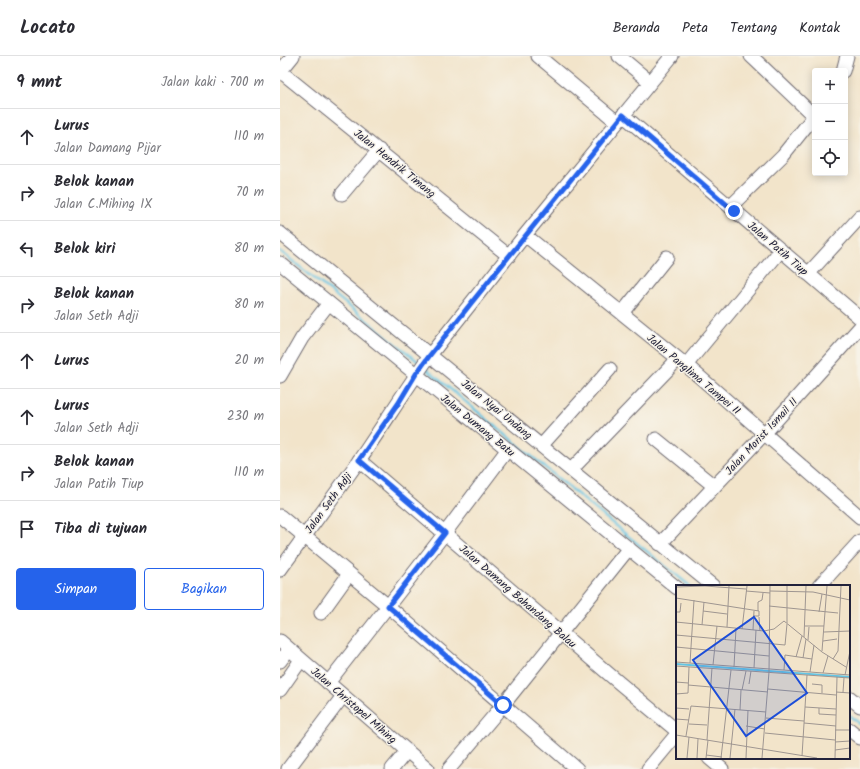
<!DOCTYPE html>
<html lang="id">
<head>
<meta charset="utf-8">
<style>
  body { margin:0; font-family:Kalam,sans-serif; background:#f2f2f3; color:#2b2b33 }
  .controls { position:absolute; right:12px; top:12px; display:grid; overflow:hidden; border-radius:4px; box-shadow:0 2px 10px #0003 }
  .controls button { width:36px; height:36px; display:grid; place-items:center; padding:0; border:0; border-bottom:1px solid #e1e1e2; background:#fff; color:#2b2b33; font:20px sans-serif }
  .stop { position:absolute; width:12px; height:12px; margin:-9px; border:3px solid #2563eb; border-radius:50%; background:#fff }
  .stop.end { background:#2563eb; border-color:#fff; box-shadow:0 1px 4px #0008 }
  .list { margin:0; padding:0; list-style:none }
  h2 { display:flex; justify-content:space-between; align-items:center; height:52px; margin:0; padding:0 16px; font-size:17px }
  h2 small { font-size:13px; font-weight:400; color:#7c7c81 }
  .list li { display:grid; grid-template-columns:26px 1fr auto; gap:12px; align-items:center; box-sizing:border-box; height:56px; padding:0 16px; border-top:1px solid #e1e1e2 }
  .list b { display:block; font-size:15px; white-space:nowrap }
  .list p { margin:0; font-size:13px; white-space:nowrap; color:#7c7c81 }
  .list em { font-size:13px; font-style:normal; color:#7c7c81 }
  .actions { display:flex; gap:8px; padding:12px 16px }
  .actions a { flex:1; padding:9px 0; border:1px solid #2563eb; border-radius:4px; text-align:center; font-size:14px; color:#2563eb }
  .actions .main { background:#2563eb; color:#fff }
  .icon { flex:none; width:22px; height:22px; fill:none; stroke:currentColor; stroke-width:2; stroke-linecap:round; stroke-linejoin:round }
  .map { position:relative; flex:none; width:580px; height:713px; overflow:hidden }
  header { display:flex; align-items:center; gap:24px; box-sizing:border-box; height:56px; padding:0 20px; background:#fff; border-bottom:1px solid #e1e1e2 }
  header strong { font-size:19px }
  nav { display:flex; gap:22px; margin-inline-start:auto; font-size:14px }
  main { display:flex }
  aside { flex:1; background:#fff }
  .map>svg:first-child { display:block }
</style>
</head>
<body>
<header>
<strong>Locato</strong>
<nav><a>Beranda</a><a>Peta</a><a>Tentang</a><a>Kontak</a></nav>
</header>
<main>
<aside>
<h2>9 mnt<small>Jalan kaki · 700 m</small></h2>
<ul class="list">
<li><svg class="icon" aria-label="ahead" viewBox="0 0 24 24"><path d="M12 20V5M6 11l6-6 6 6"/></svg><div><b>Lurus</b><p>Jalan Damang Pijar</p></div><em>110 m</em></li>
<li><svg class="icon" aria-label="right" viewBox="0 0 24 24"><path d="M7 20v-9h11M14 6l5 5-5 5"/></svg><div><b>Belok kanan</b><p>Jalan C.Mihing IX</p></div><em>70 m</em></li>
<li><svg class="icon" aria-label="left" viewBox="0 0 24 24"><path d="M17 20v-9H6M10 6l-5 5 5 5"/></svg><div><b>Belok kiri</b></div><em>80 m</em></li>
<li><svg class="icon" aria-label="right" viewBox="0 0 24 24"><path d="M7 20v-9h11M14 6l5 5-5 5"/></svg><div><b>Belok kanan</b><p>Jalan Seth Adji</p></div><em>80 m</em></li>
<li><svg class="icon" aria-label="ahead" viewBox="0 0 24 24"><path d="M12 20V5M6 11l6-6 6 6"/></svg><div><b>Lurus</b></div><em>20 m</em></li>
<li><svg class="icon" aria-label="ahead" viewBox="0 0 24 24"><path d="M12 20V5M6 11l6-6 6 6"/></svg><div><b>Lurus</b><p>Jalan Seth Adji</p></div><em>230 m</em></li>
<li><svg class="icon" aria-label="right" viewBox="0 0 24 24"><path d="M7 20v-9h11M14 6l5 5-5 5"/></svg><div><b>Belok kanan</b><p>Jalan Patih Tiup</p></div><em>110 m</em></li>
<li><svg class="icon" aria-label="arrive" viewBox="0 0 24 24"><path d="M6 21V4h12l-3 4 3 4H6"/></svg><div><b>Tiba di tujuan</b></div></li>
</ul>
<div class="actions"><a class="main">Simpan</a><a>Bagikan</a></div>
</aside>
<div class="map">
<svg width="580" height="713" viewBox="0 0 580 713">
  <rect width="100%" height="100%" fill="#f7f3e8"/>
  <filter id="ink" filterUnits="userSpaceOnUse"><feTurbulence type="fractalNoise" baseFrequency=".025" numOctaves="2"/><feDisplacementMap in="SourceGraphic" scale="8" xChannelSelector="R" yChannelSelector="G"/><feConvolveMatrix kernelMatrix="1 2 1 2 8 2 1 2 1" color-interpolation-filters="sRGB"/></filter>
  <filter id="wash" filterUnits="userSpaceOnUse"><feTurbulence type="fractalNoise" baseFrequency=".012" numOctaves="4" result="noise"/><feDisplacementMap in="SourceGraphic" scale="16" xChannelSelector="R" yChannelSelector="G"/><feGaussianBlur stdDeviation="0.9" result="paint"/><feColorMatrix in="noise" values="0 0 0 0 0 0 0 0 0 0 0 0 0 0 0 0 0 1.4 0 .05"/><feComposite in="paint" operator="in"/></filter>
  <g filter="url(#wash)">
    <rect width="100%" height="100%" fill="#f2e4ca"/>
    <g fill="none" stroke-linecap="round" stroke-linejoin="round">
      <path stroke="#65c4e3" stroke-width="2.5" d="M0 195 140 307
        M145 312 343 476 410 530
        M569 659 580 668"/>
    </g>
  </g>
  <g filter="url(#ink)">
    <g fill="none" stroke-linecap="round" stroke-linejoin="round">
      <g stroke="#6b666d" stroke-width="15">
        <path id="minor" d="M258 0 337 66
          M339 0 370 26
          M471 0 534 60
          M0 15 229 200
          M563 15 567 0
          M0 16 13 0
          M343 59 580 262
          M62 138 99 94
          M450 151 503 99 535 59
          M0 177 433 530
          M245 179 406 309 580 461
          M0 207 397 532
          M528 218 580 161
          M342 257 387 201
          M406 309 501 194
          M0 320 22 282 49 247
          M376 383 434 430
          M262 389 330 313
          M79 404 337 625 397 675
          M291 414 398 303
          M0 460 108 550 297 713
          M380 488 484 378 580 271
          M0 514C27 477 54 440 80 403 104 368 126 333 150 299L245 179 392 0
          M539 530 580 485
          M41 557 69 518
          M0 585 148 713
          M0 605 9 593
          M48 627 165 477 228 393
          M0 634 21 604
          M569 641 580 650
          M569 673 580 682
          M429 702 442 713
          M8 713 63 640
          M112 713 127 695
          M169 713 223 649 349 492
          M368 713 397 678"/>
      </g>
      <use href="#minor" stroke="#fff" stroke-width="13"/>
    </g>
  </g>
  <g fill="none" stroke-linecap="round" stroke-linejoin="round" filter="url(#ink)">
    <path stroke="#2563eb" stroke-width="5" d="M223 649 108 550 165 477 79 404 118 348 136 318 150 299 192 246 343 59 454 155"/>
  </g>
  <g text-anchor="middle" stroke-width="3" stroke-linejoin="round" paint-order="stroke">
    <g font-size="11" fill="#22223b" stroke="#f7f3e8">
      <text transform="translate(115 107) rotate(39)" y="4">Jalan Hendrik Timang</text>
      <text transform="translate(498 192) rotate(41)" y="4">Jalan Patih Tiup</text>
      <text transform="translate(414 318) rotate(40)" y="4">Jalan Panglima Tampei II</text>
      <text transform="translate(217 353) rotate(39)" y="4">Jalan Nyai Undang</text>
      <text transform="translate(198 369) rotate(39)" y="4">Jalan Dumang Batu</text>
      <text transform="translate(481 380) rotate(-47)" y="4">Jalan Morist Ismail II</text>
      <text transform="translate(48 447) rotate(-54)" y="4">Jalan Seth Adji</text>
      <text transform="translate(238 540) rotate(41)" y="4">Jalan Damang Bahandang Balau</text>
      <text transform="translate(74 649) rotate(41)" y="4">Jalan Christopel Mihing</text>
    </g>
  </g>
  <g transform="translate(396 529)">
    <rect width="174" height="174" fill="#f2e4ca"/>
    <path fill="none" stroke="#65c4e3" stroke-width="2" d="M0 79 174 92"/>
    <path fill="none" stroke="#9f9691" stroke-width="1" d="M0 2 29 1 70 4M70 6 94 8M94 6 137 7 174 15M0 13 83 26V31H77M93 21 162 28M27 26 51 29M82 26V17L86 15 87 8M0 27H4L5 18M143 27 146 9M83 32 84 46M0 37 88 46 98 44 108 36 146 67 170 82M111 38V1M26 40 28 17M129 41H148M51 42 53 1M66 44 71 1M77 45 78 26M148 47 174 46M0 50 109 60 111 39M128 52 130 1M132 55 133 42M147 56 161 54M0 62 93 71M146 66 151 1M120 72 126 51M127 73 130 54M157 74 162 66 165 1M0 77 174 90M14 78 18 15M37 80 41 41M0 81 174 93M58 82 60 43M78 83 80 45M108 85 109 70 136 74M134 87 138 60M147 88 152 71M169 90 174 66M0 97 12 98M73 99 75 86M136 99 146 100V108M12 100 92 107M92 104 160 110M66 105 70 86M160 107 174 108M167 107 168 93M0 109 12 108 13 82M129 122 160 124M0 123 13 124M143 123V129L160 130M64 125 65 105M90 133 128 136M0 134 13 135M128 138 160 141M13 139 31 140M70 141 89 144M159 145H174M89 148 159 155M0 150 141 173M10 151 15 121 90 127M31 155 36 83M159 157 174 156M159 165 174 163M30 170 46 172M126 171 131 90M11 173 13 152M21 173 22 154M30 173 32 155M45 173 55 85M54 173 59 124M70 173 72 125M86 173 93 87 94 1M159 173 161 92"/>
    <path fill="#1d4ed8" fill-opacity="0.15" stroke="#1d4ed8" stroke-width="2" d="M78 32 131 108 70 151 17 75Z"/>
    <rect width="174" height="174" fill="none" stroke="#22223b" stroke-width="2"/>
  </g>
</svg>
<div class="controls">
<button>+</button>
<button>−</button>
<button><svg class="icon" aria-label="locate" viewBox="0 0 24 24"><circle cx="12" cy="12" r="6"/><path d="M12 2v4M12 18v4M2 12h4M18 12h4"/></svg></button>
</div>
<div class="stop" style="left:223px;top:649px"></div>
<div class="stop end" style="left:454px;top:155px"></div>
</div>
</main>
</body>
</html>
